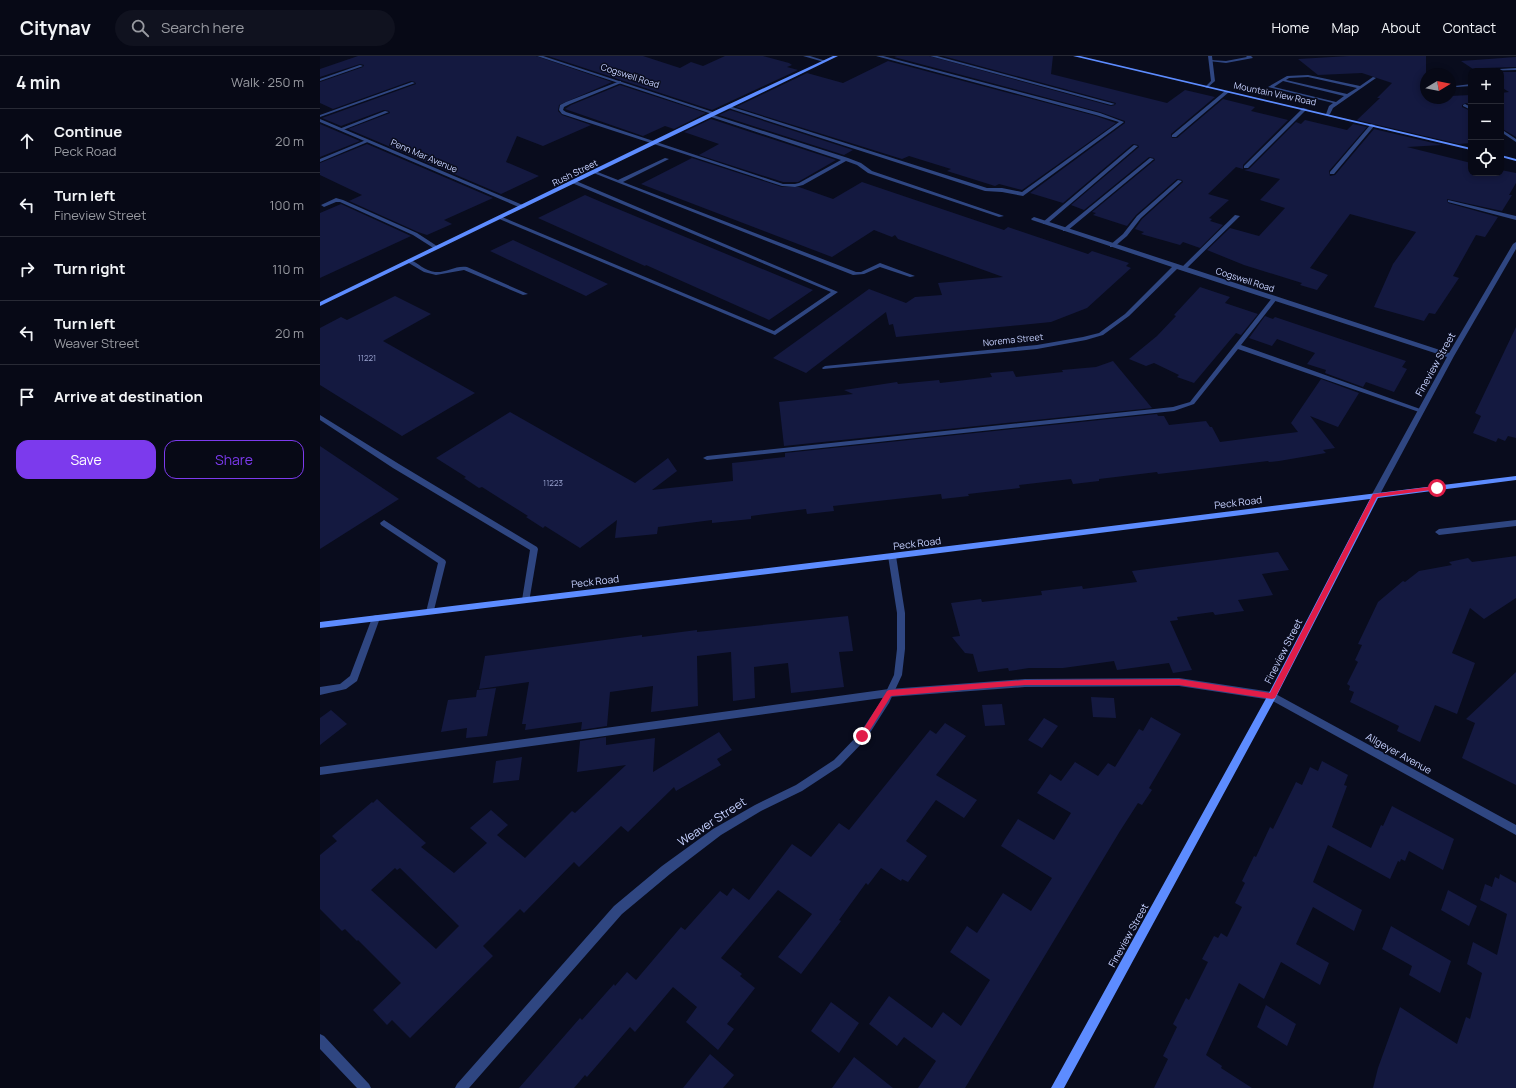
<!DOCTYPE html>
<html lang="en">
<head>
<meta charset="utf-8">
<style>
  body { margin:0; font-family:Manrope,sans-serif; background:#10121f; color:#f1f3f6 }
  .controls { position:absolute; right:12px; top:12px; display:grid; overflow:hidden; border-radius:8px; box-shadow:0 2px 6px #0003 }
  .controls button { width:36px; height:36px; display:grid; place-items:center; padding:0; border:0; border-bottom:1px solid #282a35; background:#070916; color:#f1f3f6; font:20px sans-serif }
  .compass { position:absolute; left:1100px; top:12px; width:36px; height:36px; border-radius:50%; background:#070916; box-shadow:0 2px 6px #0003; rotate:80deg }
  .stop { position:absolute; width:12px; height:12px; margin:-9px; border:3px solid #e11d48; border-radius:50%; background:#fff }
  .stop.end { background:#e11d48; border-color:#fff; box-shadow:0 1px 4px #0008 }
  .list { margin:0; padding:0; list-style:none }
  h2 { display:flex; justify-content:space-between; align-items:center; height:52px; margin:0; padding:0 16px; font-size:17px }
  h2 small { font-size:13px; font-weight:400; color:#989aa1 }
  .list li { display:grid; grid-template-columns:26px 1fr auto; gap:12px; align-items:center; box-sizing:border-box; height:64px; padding:0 16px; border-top:1px solid #282a35 }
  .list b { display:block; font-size:15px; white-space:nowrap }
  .list p { margin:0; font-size:13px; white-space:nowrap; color:#989aa1 }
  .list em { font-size:13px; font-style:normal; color:#989aa1 }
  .actions { display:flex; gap:8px; padding:12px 16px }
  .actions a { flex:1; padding:9px 0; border:1px solid #7c3aed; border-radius:12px; text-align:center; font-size:14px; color:#7c3aed }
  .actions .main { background:#7c3aed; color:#fff }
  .icon { flex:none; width:22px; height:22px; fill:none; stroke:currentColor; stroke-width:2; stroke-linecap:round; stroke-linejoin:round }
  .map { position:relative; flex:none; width:1196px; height:1032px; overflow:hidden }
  header { display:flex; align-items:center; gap:24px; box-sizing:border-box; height:56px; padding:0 20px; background:#070916; border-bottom:1px solid #282a35 }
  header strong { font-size:19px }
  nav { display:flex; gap:22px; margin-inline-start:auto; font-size:14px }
  .search { width:280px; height:36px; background:#10121f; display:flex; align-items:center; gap:10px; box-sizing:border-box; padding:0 14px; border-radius:22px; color:#989aa1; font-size:15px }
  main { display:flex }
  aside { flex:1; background:#070916 }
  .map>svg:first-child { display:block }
</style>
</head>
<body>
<header>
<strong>Citynav</strong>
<div class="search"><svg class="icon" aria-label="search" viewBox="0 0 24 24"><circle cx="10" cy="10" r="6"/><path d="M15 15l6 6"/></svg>Search here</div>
<nav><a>Home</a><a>Map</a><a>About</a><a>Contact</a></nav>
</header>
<main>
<aside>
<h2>4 min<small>Walk · 250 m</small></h2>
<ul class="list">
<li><svg class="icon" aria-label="ahead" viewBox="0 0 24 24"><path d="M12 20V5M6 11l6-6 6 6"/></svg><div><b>Continue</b><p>Peck Road</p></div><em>20 m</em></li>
<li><svg class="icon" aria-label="left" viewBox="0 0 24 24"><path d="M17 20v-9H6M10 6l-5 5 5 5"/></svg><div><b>Turn left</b><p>Fineview Street</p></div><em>100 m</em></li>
<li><svg class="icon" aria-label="right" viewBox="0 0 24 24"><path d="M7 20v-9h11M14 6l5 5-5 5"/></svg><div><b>Turn right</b></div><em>110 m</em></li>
<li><svg class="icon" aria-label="left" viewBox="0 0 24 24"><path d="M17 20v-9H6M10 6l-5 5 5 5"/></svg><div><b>Turn left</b><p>Weaver Street</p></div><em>20 m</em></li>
<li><svg class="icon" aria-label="arrive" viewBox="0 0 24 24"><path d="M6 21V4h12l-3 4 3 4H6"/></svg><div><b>Arrive at destination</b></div></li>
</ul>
<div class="actions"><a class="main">Save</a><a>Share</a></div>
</aside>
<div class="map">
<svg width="1196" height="1032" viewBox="0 0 1196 1032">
  <rect width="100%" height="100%" fill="#090c1d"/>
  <path fill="#141940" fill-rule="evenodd" d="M38 0H216L292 26 239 49 238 55 242 59 271 69 223 90 197 80 186 106 219 120 181 138 28 73 70 57 69 55 64 54 21 70 2 62 96 28 95 26 91 25 13 53 0 47V26L43 11 44 9 40 8 0 21V13Z
    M228 0H323L360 12 371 6 383 10 405 0H443L469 7 472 9 467 11 478 14 392 54Z
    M577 0H609L791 50 795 49 796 47 623 0H733L731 18 847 47 865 34 895 41 851 78 852 82H857L903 43 935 51 931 55 968 64 923 109V113L916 111 888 138 909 144 889 162 892 163 890 165 903 169 880 192 863 186 860 189 821 178 824 176 815 173 822 163 863 126 862 124 857 123 816 159 807 170 773 159 776 157 772 156 835 104 834 102 829 101 764 154 751 149 819 91 818 89 813 88 743 147 710 137 805 67V65L780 56 574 1Z
    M1029 0H1106V42H1130V40L1151 39V49L1146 47 1142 49V51L1151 55V87L1139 88 1037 64 1060 42H1057L1072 27 1042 17 998 19 978 3Z
    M1196 1V11L1163 12 1160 15H1156L1141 5Z
    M568 5 776 60 796 67 702 134 679 128 675 130 627 115 631 113 589 100 582 103 416 51 487 17 523 27Z
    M1181 16H1196V81L1181 72V37L1189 36 1181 31Z
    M300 29 386 57 354 73 345 70 323 80 245 53 251 49Z
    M410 54 533 94 524 99 399 59Z
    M391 63 516 104 478 126H463L379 99 399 88 364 76Z
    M985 64 1027 74 1033 68 1047 71 1009 115 1010 120 1015 119 1054 73 1122 89 1087 91 1151 107V117H1181V114L1196 117V127L1189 139H1192L1182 155 1127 143 1128 147 1178 161 1165 181 1156 179 1133 220 1139 222 1115 258 1109 257 1104 265 1054 251 1073 208 1096 176 1030 158 990 212 1008 219 997 234 980 229 982 227 924 209 887 194 910 172 939 180 965 152 940 144 960 123 924 114 929 113 976 66 981 68Z
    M0 68 40 85 0 101Z
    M47 88 173 142 124 164 132 168 107 179 98 176 29 145 42 139 0 119V107Z
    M372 102 462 131H479L513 143 542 126 684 174 688 171 768 198 772 195 809 207 806 210 811 212 767 252 731 266 576 281 573 268 569 269 566 256 486 317 453 302 549 233 586 247 595 241 622 239 618 227 683 221 578 183 575 179 572 181 554 174 512 201 321 128Z
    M265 139 286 148 493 234 449 264 326 209 325 210 218 162Z
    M21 148 91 180 0 222V157Z
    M193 184 288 228 266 240 170 195Z
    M880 231 910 241 905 247 938 258 921 279 916 277 874 327 857 321 859 319 834 307 826 310 809 303 837 280 856 260 854 259Z
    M75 240 111 258 63 285 155 337 82 380 0 329V272L21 261 27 264Z
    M945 260 953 263 955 261 1086 305 1082 311 1087 313 1074 336 1046 326 1043 331 1005 317 1006 314 987 308 995 297 957 283 952 290 929 282Z
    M1196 271V382L1188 380 1185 385 1178 382 1176 386 1153 377 1161 360 1155 357Z
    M793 305 832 352 464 390 459 346 533 338 524 334 577 326 578 328 619 324 620 327 672 321 670 317 693 315 696 321 743 316 742 314 776 311Z
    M1001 323 1039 337 1018 371 990 360 1015 392 1003 394 1006 397 959 405 949 406 948 405 873 414 838 418 837 416 779 423V425L753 428 751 423 699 429 700 432 648 438 649 440 622 443 621 438 513 450 514 455 487 458 486 453 431 460V463L392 467V464L338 471 337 478 295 482 297 464 260 492 225 470 223 472 206 461 208 460 162 431 159 432 144 422 146 421 116 402 190 356 315 427 348 402 357 415 332 434 413 425 412 407 465 401V397L837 358 838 360H844L849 369 886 365 890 371H892L900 386 978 376 971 367Z
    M0 390 79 443 0 493Z
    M958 496 969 514 942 518 953 539 918 544 924 555 895 559 893 556 857 561 858 564 850 565 872 614 853 617 849 607 797 614 794 605 743 612H709L689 615 688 612 658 616 653 598 645 597 632 581 640 580 631 547 661 543 662 546 722 539 721 535 762 530 763 533 817 526 812 515Z
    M1196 500V542L1164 563 1150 552 1132 597 1155 607 1137 658 1115 649 1100 686 1077 675 1079 670 1030 646 1034 636 1029 634 1030 630 1027 628 1038 606 1035 604 1042 589 1038 588 1058 546 1083 525 1085 526 1099 515 1132 509 1129 506 1148 502 1152 506Z
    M528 560 533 595 519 596 524 631 471 637 468 607 434 611 435 642 413 645 411 596 377 600 378 650 331 656 333 630 290 636 287 670 261 674 262 666 205 674 206 668H202L209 626 159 633 165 600 322 579V581L377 574V576Z
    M1196 616V729L1142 702 1155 667 1146 663Z
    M176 632 167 680 146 682 147 672 121 676 128 644 156 641 157 634Z
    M771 641 794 642 796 662 773 661Z
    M682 648 685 669 665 670 662 649Z
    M11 654 27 668 0 689V662Z
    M831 661 861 678 829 732 832 734 822 749 818 747 800 775 645 1032H598L616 1005 584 981 577 990 549 968 569 940 612 972 623 956 641 970 670 924 630 896 647 870 657 877 683 837 711 855 732 822 681 790 685 783 698 763 734 784 751 757 717 737 730 718 741 725 755 706 778 720 788 707 795 711 819 673 823 675Z
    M724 662 738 670 722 692 708 684Z
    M625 667 646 680 616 719 657 744 644 762 616 744 586 785 607 800 588 826 582 823 581 825 561 812 548 829 546 827 519 864 521 865 481 918 458 901 492 858 458 834 401 902 422 918 420 920 435 932 407 968 414 973 398 994 366 966 377 951 353 931 315 976 310 971 267 1021 265 1019 254 1032H199L260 962 262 964 294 928 295 930 307 916 316 924 361 871 365 874 400 835 407 840 413 832 429 844 472 788 491 801 519 767 529 774 610 674 616 678Z
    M399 676 412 694 397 703 401 709 356 735 354 731 308 776 301 770 259 811 254 806 204 857 200 853 163 890 173 900 90 982 72 964 67 969 53 954 81 927 38 884 37 885 25 873 22 875 0 853V799L17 785 12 780 52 746 53 747 57 743 70 755 106 787 101 791 134 817 167 787 150 772 171 754 188 769 177 779 205 802 252 755 255 757 306 709 257 716 260 685 286 681V689L335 682 333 716ZM75 812 77 814 80 812 139 870 116 893 51 834Z
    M202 701 199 724 173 727 176 705Z
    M1002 705 1028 719 1024 729 1027 730 1012 771 1051 792 1061 769 1063 770 1072 750 1134 783 1123 814 1089 795 1085 805 1081 803 1080 806 1078 805 1070 823 1008 789 993 826 1042 854 1034 875 993 851 976 888 1009 907 1000 929 961 906 944 943 919 927 886 999 902 1010 901 1012 932 1032H834L848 1003 843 1000 857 971 853 968 866 942 869 944 888 906 882 903 894 880 898 882 901 877 907 881 922 851 915 847 925 827 922 825 934 800 936 801 950 771 953 773 976 726 982 729 990 711 998 715Z
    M1180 818 1196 827V1032H1053L1058 1012 1080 951 1137 988 1146 961 1150 963 1162 917 1147 908 1153 886 1177 899 1187 858 1160 844 1165 828 1172 831 1175 821 1179 823Z
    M1128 834 1157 850 1149 870 1121 854Z
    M1071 870 1131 905 1120 937 1089 919 1092 910 1062 893Z
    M511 946 539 967 519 997 491 975Z
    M946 949 976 968 967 990 937 971Z
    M390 998 414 1019 403 1032H363Z
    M534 1001 573 1032H512Z"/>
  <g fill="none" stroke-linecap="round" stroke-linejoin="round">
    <path fill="#2f4681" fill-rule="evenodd" d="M556 0H563L780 57 804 66 703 140 682 136 665 135 405 51 409 50 667 132H682L702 136 799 66 776 59Z
      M610 0H617L795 48 791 49Z
      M926 0H931L933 2 906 7 889 5 891 4 906 5 927 1Z
      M40 9 43 10 0 25V23Z
      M1196 12V14L1161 15 1163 14Z
      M988 19 1040 30 1053 21 1056 22 1013 52 1010 58 1008 59 1006 58 1009 50 1013 47 948 31 967 20ZM988 21 1037 32 1027 38 966 24 969 22ZM963 25 1024 40 1016 46 954 31Z
      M300 25H301V27L250 48 244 51 243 54 246 56 463 128H475L479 127 521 104 388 60V58H390L528 102 541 107 552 115 684 160 679 161 548 117 537 109 526 105 483 129 475 131 462 130 242 58 239 54 240 49 246 46Z
      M92 26 95 27 0 61V59Z
      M1151 28V30L1137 31 1135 30Z
      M905 35 909 36 856 81H852V79Z
      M1145 48 1151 51V54L1143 50V49Z
      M983 52 987 53 928 112H924V110Z
      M65 55 69 56 23 74 19 73Z
      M1051 68 1055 69 1014 118H1010V116Z
      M1181 73 1196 83V86L1181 76Z
      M46 84 50 85 0 106V103Z
      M814 89 818 90 727 168H723V166Z
      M345 102 349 103 303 126 536 216H541L560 207 595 220 590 221 560 211 544 218 533 219 271 116 275 115 298 124Z
      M830 102 834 103 747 175H743V173Z
      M858 124 862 125 821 162 807 180 794 191H790V189L803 178 817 160Z
      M252 125H256L518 236 455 279 177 162 182 161 454 275 511 236 252 127Z
      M16 142 23 144 97 177 120 192 115 193 93 179 20 146H16L4 151 1 149Z
      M1128 144 1196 160V164L1128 146Z
      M915 159 920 160 865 214H861V212Z
      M89 203C98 207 105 215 115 216 126 217 136 209 147 211L208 238 203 239 144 214 116 219 104 216 87 206 86 205Z
      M954 241 957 243 921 289 1103 354V356H1099L918 293 874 348 854 355 387 404 383 402 387 400 853 351 870 346 952 242Z
      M0 359 79 408 217 491 218 493 209 546H203L202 544 210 494 73 412 0 364Z
      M64 464 125 504 126 506 113 558H107L106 556 118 507 61 469 60 467Z
      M1196 464V470L1119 479 1115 476 1119 473Z
      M56 559 59 560 60 562 37 625 26 633 0 639V631L20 628 30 620 52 562 53 560Z
      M859 622 952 636 955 637 956 640 955 643 952 644 859 630 705 631 569 641 0 719V711L569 633 705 623Z"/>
    <path fill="#2f4681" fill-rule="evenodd" d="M217 0H223L396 57 392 58Z
      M483 0H490L506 5 504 6Z
      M888 0H892L895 25 887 32 885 31 891 25Z
      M0 63 205 150 206 151 201 152 0 66Z
      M714 161 1129 297 1193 188 1196 186V193L1134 300 1059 440 1055 443 1051 440 1127 301 857 213 809 260 783 279 766 284 717 293 503 313 502 312 505 310 717 289 763 281 779 277 805 258 852 211 712 164 711 163Z
      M572 497 576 500 585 557V593L582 619 569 647 546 683 520 710 482 735 441 755 401 779 350 818 302 858 149 1032H135L137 1028 294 850 342 810 393 773 435 749 476 729 514 704 540 677 563 642 574 619 577 593V557L568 500Z
      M952 636 1196 769V779L949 643 948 640 949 637Z
      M0 978 4 980 49 1028 51 1032H37L0 993Z"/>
    <path fill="#5d8cff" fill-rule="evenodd" d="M513 0H518L0 250V246L388 58Z
      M753 0H760L1151 92V94Z
      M1181 99 1196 103V105L1181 101Z
      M1196 420V424L1058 442 955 643 744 1032H731L949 637 1050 443 572 503 0 572V566L572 497Z"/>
  </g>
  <path fill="#e11d48" d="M1117 430 1120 432 1119 433 1057 441 955 642 952 643 859 629H705L571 640 545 682H540L539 680 567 635 569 634 705 624 859 623 950 637 1053 438Z"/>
  <g text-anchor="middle" stroke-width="3" stroke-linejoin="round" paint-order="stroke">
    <g font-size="8" fill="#9aa3cf">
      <text x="47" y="305">11221</text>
      <text x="233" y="430">11223</text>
    </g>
    <g font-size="9" fill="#c6d1ff" stroke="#090c1d">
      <text transform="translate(310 20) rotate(18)" y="3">Cogswell Road</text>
      <text transform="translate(955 38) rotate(12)" y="3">Mountain View Road</text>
      <text transform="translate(104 100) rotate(23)" y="3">Penn Mar Avenue</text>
      <text transform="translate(255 117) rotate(-26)" y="3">Rush Street</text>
      <text transform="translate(925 224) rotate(18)" y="3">Cogswell Road</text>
      <text transform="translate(693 284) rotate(-6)" y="3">Norema Street</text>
    </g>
    <g font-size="10" fill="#c6d1ff" stroke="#090c1d">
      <text transform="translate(1115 308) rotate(-61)" y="4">Fineview Street</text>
      <text transform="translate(918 446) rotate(-7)" y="4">Peck Road</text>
      <text transform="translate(597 487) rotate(-7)" y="4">Peck Road</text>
      <text transform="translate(275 525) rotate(-7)" y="4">Peck Road</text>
      <text transform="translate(963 595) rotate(-63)" y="4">Fineview Street</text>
      <text transform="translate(1079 697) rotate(29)" y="4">Allgeyer Avenue</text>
      <text transform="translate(808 879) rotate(-61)" y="4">Fineview Street</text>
    </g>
    <g font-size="12" fill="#c6d1ff" stroke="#090c1d">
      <text transform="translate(392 766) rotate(-33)" y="4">Weaver Street</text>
    </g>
  </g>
</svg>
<div class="controls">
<button>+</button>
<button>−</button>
<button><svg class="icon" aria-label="locate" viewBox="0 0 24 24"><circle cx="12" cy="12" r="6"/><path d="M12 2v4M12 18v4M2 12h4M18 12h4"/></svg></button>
</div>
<svg class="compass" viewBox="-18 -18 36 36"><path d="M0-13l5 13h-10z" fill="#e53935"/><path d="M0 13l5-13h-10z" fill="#989aa1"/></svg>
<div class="stop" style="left:1117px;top:432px"></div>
<div class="stop end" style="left:542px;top:680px"></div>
</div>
</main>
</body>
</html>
